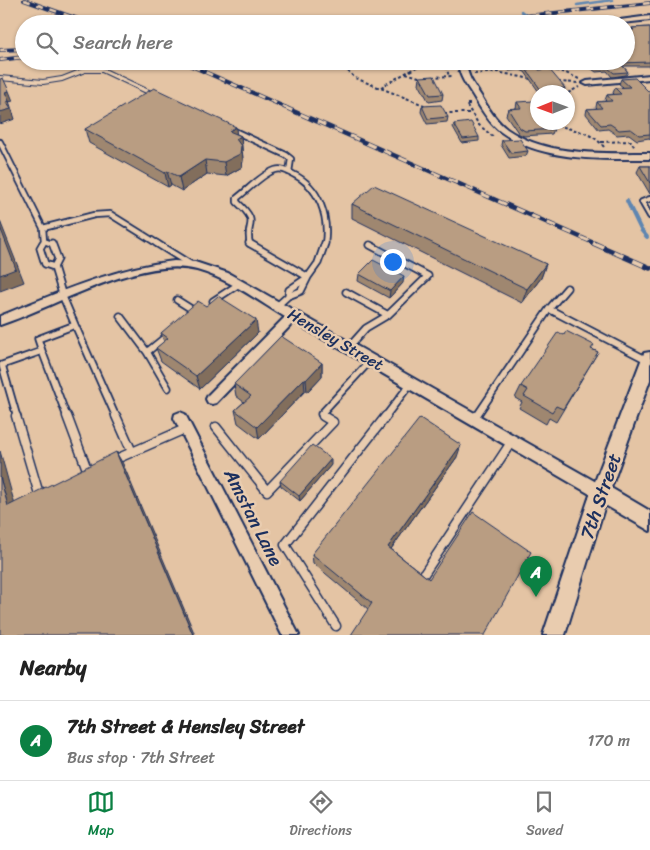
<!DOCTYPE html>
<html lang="en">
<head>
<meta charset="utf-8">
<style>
  body { margin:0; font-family:Sriracha,sans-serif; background:#f2f2f2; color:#222 }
  .compass { position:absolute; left:530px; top:85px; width:45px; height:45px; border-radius:50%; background:#fff; box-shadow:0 1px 4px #0004; rotate:269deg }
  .you { position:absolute; left:392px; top:261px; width:18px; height:18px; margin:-12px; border:4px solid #fff; border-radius:50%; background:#1a73e8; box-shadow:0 0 0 8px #1a73e833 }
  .badge { display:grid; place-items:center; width:32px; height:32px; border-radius:50%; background:#0b8043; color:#fff; font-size:16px; font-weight:700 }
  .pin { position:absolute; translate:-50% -41px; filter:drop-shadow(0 1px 2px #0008) }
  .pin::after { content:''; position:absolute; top:26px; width:18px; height:15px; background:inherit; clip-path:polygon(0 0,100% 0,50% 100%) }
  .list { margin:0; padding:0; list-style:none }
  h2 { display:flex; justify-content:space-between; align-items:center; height:65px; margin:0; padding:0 20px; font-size:21px }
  h2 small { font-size:16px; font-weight:400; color:#767676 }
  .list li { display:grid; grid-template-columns:32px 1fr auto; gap:15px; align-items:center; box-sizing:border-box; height:80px; padding:0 20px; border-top:1px solid #e0e0e0 }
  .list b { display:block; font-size:19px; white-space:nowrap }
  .list p { margin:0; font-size:16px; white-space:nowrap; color:#767676 }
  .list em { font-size:16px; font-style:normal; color:#767676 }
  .icon { flex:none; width:28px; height:28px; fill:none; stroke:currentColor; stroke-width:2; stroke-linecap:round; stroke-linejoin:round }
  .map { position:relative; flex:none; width:650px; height:635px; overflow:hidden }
  .search { position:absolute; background:#fff; box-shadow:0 1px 4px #0004; left:15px; right:15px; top:15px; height:55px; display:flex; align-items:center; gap:12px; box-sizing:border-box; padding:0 18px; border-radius:28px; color:#767676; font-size:19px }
  .sheet { height:145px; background:#fff }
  nav { display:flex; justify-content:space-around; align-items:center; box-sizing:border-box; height:70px; border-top:1px solid #e0e0e0; background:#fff; font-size:14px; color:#767676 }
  nav a { display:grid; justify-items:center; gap:2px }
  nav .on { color:#0b8043 }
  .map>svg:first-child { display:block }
</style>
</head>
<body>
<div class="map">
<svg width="650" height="635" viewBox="0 0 650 635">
  <rect width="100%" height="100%" fill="#e4c4a4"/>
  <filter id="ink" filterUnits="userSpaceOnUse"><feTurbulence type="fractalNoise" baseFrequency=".02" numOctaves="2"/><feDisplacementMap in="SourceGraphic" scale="10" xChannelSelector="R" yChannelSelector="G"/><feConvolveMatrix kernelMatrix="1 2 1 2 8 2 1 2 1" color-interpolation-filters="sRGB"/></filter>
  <g filter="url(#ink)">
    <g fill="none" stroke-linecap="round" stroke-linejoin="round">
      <path stroke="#5f86b1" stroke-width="2.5" d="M577 5 612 0
        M521 11 526 15"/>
      <path stroke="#5f86b1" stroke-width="4" d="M627 201 641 230 647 237"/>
      <g stroke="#1b2f5e" stroke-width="6">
        <path id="lane-far3" d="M0 78 43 82 62 79 85 70H102L155 95"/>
      </g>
      <g stroke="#1b2f5e" stroke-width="8">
        <path id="lane-far2" d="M230 129 286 155 291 159 289 172
          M0 142 43 228 44 241
          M650 199 642 202 650 216
          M43 228 94 215 110 214 158 244
          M42 244 44 241 52 244
          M250 244C244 222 262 225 237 202V198C248 190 262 174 275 170 282 168 287 171 293 174 320 187 329 217 325 244"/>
      </g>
      <g stroke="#1b2f5e" stroke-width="9">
        <path id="lane-far1" d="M43 243 40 248 45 264 54 267
          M52 243 58 259 54 267
          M156 243 193 266
          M249 243 308 277 318 263 325 243
          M54 267 63 297 75 325
          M308 277 301 291 288 296 289 290Z
          M346 292 388 315
          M177 300 196 312
          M213 301 239 284
          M277 306 288 296
          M549 309 567 288
          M120 316 147 352 168 335
          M349 347 366 328 388 315 428 276 370 245
          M42 351 67 417
          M147 352 168 388
          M17 417 2 365 42 351 38 339 75 325 116 417
          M325 417 321 414 371 360
          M385 417 411 383
          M476 417 549 309 649 361"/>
      </g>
      <g stroke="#1b2f5e" stroke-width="11">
        <path id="lane" d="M16 416 39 494 42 492
          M67 416 88 472
          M116 416 132 452
          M474 419 476 416
          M216 427 267 491 333 422 323 416
          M114 460 185 429
          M422 577 512 441
          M336 626 285 545 386 416"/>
      </g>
      <g stroke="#1b2f5e" stroke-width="4">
        <path id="street" d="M650 16V20L614 24H589Z
          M458 61H466C466 75 474 85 481 96 488 108 496 121 507 129 547 157 604 153 650 153V159C602 159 542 162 501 132 490 124 482 111 475 99 468 87 458 76 458 61Z
          M650 75V79L587 85 583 83 587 81Z
          M174 261 195 262 228 273 605 487 607 492 605 497 600 499 595 497 294 322 216 403 212 404 208 403 206 399 208 395 285 317C257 300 229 279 197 270 141 255 53 308 0 325V316C57 293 113 268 174 261Z
          M180 412 185 414 299 635H282L174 418 175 414Z"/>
      </g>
      <g stroke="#1b2f5e" stroke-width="4">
        <path id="secondary" d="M650 352V380L611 488 650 511V531L605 505 565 635H543L591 492 642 358 644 353Z"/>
      </g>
      <path stroke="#1b2f5e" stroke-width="2" stroke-dasharray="3 2.5" stroke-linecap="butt" d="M343 61 345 68 355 78 429 107
        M445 61 449 77
        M534 66 566 73 579 79
        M406 73 422 78
        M474 74 497 72 531 79
        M432 77 454 76
        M558 82 578 83
        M381 87 427 61
        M568 93 579 87
        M470 104H466L479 125 492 136 495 135
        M444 113H471
        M547 122C567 130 590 129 604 147
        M601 142 631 141 635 148"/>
      <use href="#lane-far3" stroke="#e9ccaf" stroke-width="4"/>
      <use href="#lane-far2" stroke="#e9ccaf" stroke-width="4.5"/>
      <use href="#lane-far1" stroke="#e9ccaf" stroke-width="5.5"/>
      <use href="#lane" stroke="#e9ccaf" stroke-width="8"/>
      <use href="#street" fill="#e9ccaf" fill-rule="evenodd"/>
      <use href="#secondary" fill="#e9ccaf" fill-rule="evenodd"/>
      <g stroke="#1b2f5e" stroke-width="4">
        <path id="rail-far2" d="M24 0 92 24
          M448 24 650 3
          M0 50 24 49
          M0 60 24 57
          M180 61 287 108"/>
      </g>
      <g stroke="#1b2f5e" stroke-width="4.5">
        <path id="rail-far1" d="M284 107 596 244"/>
      </g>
      <g stroke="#1b2f5e" stroke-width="5.5">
        <path id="rail" d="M593 243 650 268"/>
      </g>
      <use href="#rail-far2" stroke="#e9ccaf" stroke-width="2.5" stroke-dasharray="7" stroke-linecap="butt"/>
      <use href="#rail-far1" stroke="#e9ccaf" stroke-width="3" stroke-dasharray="9" stroke-linecap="butt"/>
      <use href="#rail" stroke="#e9ccaf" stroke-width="4" stroke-dasharray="11" stroke-linecap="butt"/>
    </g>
    <path fill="#9f8770" stroke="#1b2f5e" d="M650 27V66H623L628 72 626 75 612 77 607 71 596 72 589 67 579 68 572 64 561 65 558 61H626L632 28Z
      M501 61H533L539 70 565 88 564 92H539L525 72 520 70 509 71Z
      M420 77 443 94 442 100 429 102 419 84Z
      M621 79 648 91H650V139L649 138 637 140 629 134 617 135 608 129 599 130 586 114 587 109 597 108 596 107 597 102 606 101 605 100 607 95 614 94 613 93 615 88 623 87 619 84Z
      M517 102 554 129 552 134 524 136 519 134 506 115 508 109 516 108Z
      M422 106 448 117 447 122 427 124 421 112Z
      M454 124 479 137V141L462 143 453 127Z
      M85 129 237 134 241 136 243 160 242 167 226 176 207 174 182 191 171 185 168 187 89 143Z
      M502 140 528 151 526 156 509 158 501 145Z
      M640 166H650V194L637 172Z
      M352 204 546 264 541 278 522 303 352 218Z
      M359 274 403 283 389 298 358 281Z
      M206 306 258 333 200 389 161 361 156 348 164 342 161 333Z
      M592 349 598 352 556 422 549 418 546 424 519 408 522 402 515 398 521 386Z
      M322 363V376L307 392 305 391 259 439 238 423 235 410 244 402 236 396 234 384Z
      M457 457 391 549 429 579 531 552 368 609 313 563 312 554Z
      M331 465 300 501 281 486 280 481Z"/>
    <path fill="#826e5b" stroke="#1b2f5e" d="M9 91 13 101 9 102 5 92Z
      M9 101 15 119 0 124V112L6 102Z
      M236 127 237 139 241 136 243 160 242 167 226 176 224 162 229 131Z
      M205 160 207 174 182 191 179 177Z
      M167 171 171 185 168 187 165 173Z
      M0 221 24 282 0 291Z
      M546 264 541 278 522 303 527 289Z
      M404 276 403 283 389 298 390 291Z
      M256 320 258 333 200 389 196 376Z
      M322 363V376L307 392 306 380Z
      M304 379 305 391 259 439 257 427Z
      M461 445 457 457 386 556 388 547Z
      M0 451 18 516 8 506 0 477Z
      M116 452 123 464 195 635H193Z
      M331 459V465L300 501 299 496Z"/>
    <path fill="#b99d82" stroke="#1b2f5e" d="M650 27V62L620 63 628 72 614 73 608 68 597 69 591 64 580 65 574 61H626V30H634L632 28Z
      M504 61H533L539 70 549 69 565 88 541 90 526 69 521 66 510 67Z
      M434 76 443 94 430 95 420 77Z
      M3 78 9 91 5 92 9 101 6 102 11 109 0 112V79Z
      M635 78 648 91H650V134L639 135 631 129 619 130 610 124 601 125 587 109 602 108 597 102 612 101 607 95 621 94 615 88 630 87 621 79Z
      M154 88 236 127 229 131 241 136 236 139 241 146 240 154 224 162 205 160 179 177 167 171 165 173 85 129Z
      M534 101 538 106V122H550L554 129 525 131 520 128 508 109 521 108 517 102Z
      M441 105 448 117 428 119 422 106Z
      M471 122 479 137 463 139 454 124Z
      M520 139 528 151 511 153 502 140Z
      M640 166H650V183Z
      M374 185 546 264 527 289 352 204Z
      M0 227 16 269 0 275Z
      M373 260 404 276 390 291 359 274Z
      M218 296 256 320 196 376 156 348 168 338 161 333 198 301 206 306Z
      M566 331 594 345 591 349 598 352 563 409 556 406 552 412 524 396 528 390 521 386 558 332 564 335Z
      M281 336 322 363 306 380 304 379 257 427 235 410 251 396 234 384Z
      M420 418 461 445 388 547 429 579 473 512 531 552 485 635H351L372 603 312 554Z
      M312 445 331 459 299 496 280 481Z
      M116 452 193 635H0V477L8 506Z"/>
  </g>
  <g text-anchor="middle" stroke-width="5" stroke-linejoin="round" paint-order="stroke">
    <g font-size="16" fill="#1b2f5e" stroke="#e9ccaf">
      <text transform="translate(336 339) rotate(30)" y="6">Hensley Street</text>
    </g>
    <g font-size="19" fill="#1b2f5e" stroke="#e9ccaf">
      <text transform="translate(600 496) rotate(-71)" y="7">7th Street</text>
      <text transform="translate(254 517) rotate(63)" y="7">Amstan Lane</text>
    </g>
  </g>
</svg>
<svg class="compass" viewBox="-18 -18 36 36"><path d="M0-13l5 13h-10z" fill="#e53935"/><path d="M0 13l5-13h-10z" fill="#767676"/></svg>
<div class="you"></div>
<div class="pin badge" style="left:536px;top:597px">A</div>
<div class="search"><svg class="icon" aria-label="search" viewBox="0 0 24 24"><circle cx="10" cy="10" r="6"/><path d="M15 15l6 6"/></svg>Search here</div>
</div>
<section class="sheet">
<h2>Nearby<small></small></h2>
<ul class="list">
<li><span class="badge">A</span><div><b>7th Street &amp; Hensley Street</b><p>Bus stop · 7th Street</p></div><em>170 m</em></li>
</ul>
</section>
<nav>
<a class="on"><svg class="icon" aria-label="map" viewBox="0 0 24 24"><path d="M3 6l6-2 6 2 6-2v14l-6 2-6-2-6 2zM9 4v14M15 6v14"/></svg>Map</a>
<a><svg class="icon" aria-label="directions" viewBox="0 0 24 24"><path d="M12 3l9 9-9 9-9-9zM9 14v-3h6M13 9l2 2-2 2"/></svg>Directions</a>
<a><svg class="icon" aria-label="saved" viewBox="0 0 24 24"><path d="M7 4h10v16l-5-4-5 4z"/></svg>Saved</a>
</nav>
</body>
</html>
